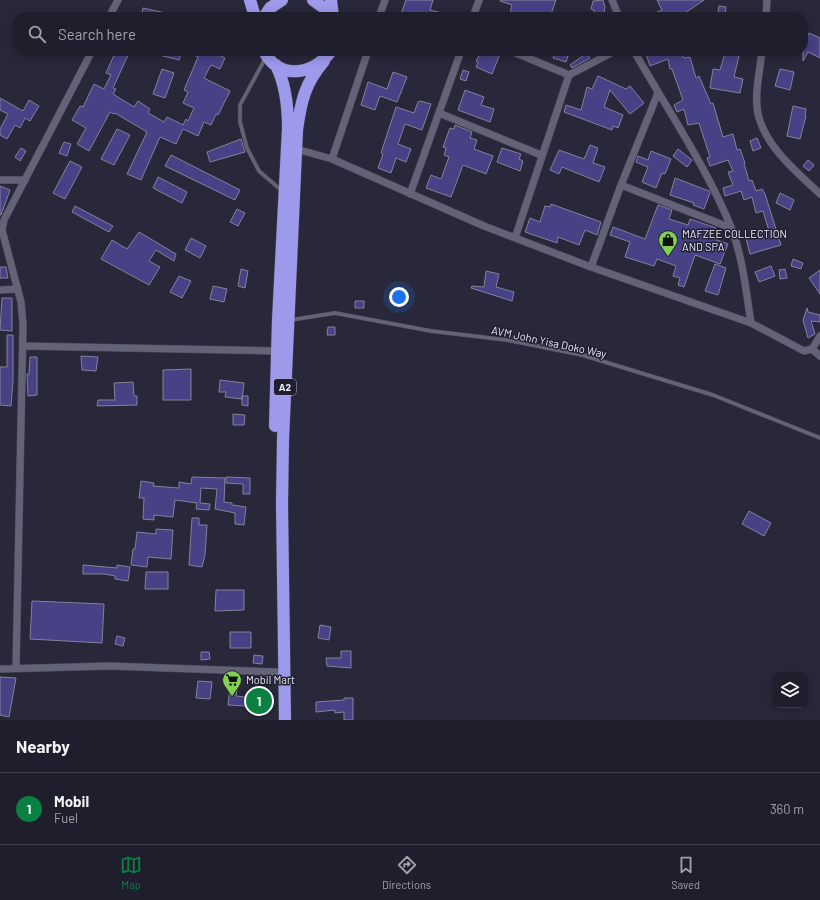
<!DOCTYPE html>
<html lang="en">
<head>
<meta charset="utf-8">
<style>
  body { margin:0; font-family:Barlow,sans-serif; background:#272734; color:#f1f3f6 }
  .controls { position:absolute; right:12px; bottom:12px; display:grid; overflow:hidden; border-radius:8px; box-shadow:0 2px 10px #0003 }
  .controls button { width:36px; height:36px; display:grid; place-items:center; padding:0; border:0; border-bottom:1px solid #3c3c48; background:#1f1e2c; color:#f1f3f6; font:20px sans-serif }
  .you { position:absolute; left:399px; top:297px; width:14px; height:14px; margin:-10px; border:3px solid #fff; border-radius:50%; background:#1a73e8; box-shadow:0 0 0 6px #1a73e833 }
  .badge { display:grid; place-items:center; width:26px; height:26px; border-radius:50%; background:#0b8043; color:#fff; font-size:13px; font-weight:700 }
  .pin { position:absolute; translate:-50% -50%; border:2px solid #fff; box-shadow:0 1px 4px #0006 }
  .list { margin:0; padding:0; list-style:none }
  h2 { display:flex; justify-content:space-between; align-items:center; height:52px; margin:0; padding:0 16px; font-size:17px }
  h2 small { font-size:13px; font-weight:400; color:#a1a2a9 }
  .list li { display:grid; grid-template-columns:26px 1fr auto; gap:12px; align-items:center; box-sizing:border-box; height:72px; padding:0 16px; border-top:1px solid #3c3c48 }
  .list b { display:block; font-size:15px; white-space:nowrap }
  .list p { margin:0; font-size:13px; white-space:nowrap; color:#a1a2a9 }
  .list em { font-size:13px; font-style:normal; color:#a1a2a9 }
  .icon { flex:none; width:22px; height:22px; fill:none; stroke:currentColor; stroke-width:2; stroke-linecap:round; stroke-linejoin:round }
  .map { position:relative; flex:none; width:820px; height:720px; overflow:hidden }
  .search { position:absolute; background:#1f1e2c; box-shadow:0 2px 10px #0003; left:12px; right:12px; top:12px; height:44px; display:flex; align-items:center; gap:10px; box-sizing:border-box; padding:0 14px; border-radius:16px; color:#a1a2a9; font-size:15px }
  .sheet { height:124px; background:#1f1e2c }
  nav { display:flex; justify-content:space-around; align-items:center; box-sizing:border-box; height:56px; border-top:1px solid #3c3c48; background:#1f1e2c; font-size:11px; color:#a1a2a9 }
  nav a { display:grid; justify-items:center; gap:2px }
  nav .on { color:#0b8043 }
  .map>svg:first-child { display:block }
</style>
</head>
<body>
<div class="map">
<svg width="820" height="720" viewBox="0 0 820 720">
  <rect width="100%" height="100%" fill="#29283a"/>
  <path fill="#474185" stroke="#828399" d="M406 0H433L430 10 450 15 449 17H400Z
    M501 0H556L550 17H509L512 5 500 1Z
    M603 0 605 7 603 17H593L594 10 591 9 593 1Z
    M657 0H704L679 17H646L662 10Z
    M719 6 726 7 725 17H717Z
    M143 8 170 14V17H141Z
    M809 33 820 38V58L808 52 803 61V46Z
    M116 51 129 53 113 88 116 89 113 94 134 107 138 101 150 109 148 113 164 122 167 117 183 125 186 119 188 121 194 108 183 103 188 92 184 90 198 57 186 51H215V53L225 58 220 69 211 65 204 78 230 91 218 115 216 114 211 125 204 122 198 136 183 129 176 144 160 137 141 180 127 174 147 132 115 113 114 114 110 112 89 151 77 144 86 128 72 120 80 106 83 107 94 84 104 89 111 75 106 73Z
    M152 51H182L179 60 151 53Z
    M482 51H491L500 54 492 74 476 67 478 62 476 61Z
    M645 51H681L684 58 690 57 696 78 699 76 711 104 713 103 723 137 733 134 737 150 740 149 745 163H744L749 181 752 180 756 191 762 189 765 194 781 245 750 254 746 238 769 231 763 211 756 213 752 197 744 200 741 191 725 196 723 188 733 185 728 172 733 171 728 160 710 166 707 158 710 157 699 123 688 125 684 109 677 112 674 105 683 100 672 69H670L668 59 650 66Z
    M555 52 568 56 566 62 553 58Z
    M587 53 590 58 572 68 570 65Z
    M725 53 739 56 734 77 743 79 740 93 710 88 713 69 720 70Z
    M162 69 174 73 165 98 153 94Z
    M780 69 794 72 790 90 775 86Z
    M463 70 469 72 466 81 460 79Z
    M393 72 407 77 397 102 380 96 375 110 361 105 368 82 387 89Z
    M598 76 626 89 630 86 644 103 630 114 610 90 604 107 623 115 618 128 613 126 612 130 564 112 566 105 581 110 587 87 592 89Z
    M465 90 484 97 481 105 494 109 490 122 458 110Z
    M0 98 23 111 29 100 39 106 30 121 25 118 20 128 15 125 7 139 0 135V129L8 114 0 110Z
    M420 101 431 104 422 130 405 124 398 144 411 149 406 162 396 158 391 173 378 168 383 154 381 153 396 107 414 113 418 102Z
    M793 106 806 109 805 116H806L800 139 787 136Z
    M455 125 472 132 470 138 477 140 474 149 493 156 486 174 463 165 451 197 426 188 431 175 441 179 449 157 444 155 446 148 443 147 450 128 454 129Z
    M117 129 130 135 114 165 101 159Z
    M757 138 761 148 753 151 750 141Z
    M241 139 245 152 210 162 207 152Z
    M64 142 71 144 67 156 59 153Z
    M590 145 598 148 593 163 605 167 599 182 562 167 559 174 550 170 559 150 584 159Z
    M21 148 26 151 20 161 15 157Z
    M502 148 521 154 519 159 523 161 520 171 497 162Z
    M678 149 692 160 687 167 673 156Z
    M651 151 671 159 665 174 662 173 656 188 642 182 648 167 636 162 638 156 648 160Z
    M171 155 240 190 235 200 165 166Z
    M808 160 814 165 809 171 803 166Z
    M70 161 82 167 65 199 53 193Z
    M158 177 187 192 182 203 153 188Z
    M675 178 709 191 710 193 704 209 693 205 694 203 670 195Z
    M0 186 10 190 1 215H0Z
    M780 193 794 200 790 210 776 203Z
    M551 204 601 222 597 235 585 230 579 245 558 237 557 243 525 232 530 218 540 222 545 206 550 207Z
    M658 205 672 210 669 219 688 225 690 219 716 228 712 238 728 244 720 264 695 255 684 287 678 285 680 278 673 276 676 266 657 259 654 266 625 257 630 242 610 235 613 227 645 239Z
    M75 206 113 226 109 232 72 212Z
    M237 209 245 213 238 226 230 222Z
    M139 232 176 254 174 261 156 250 149 261 160 267 149 285 101 259 112 240 127 249Z
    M191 238 206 246 200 258 185 250Z
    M793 259 803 263 801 269 791 266Z
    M715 264 726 268 718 295 705 291Z
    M771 266 775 276 759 282 755 272Z
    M0 267H6L8 278H0Z
    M241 269 248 271 245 288 238 286Z
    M785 269 787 278 780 279 779 270Z
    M820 270V294L809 278Z
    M486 271 499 274 496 287 514 292 512 301 471 288 472 286 484 287Z
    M179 276 191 281 182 298 170 292Z
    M213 286 227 289 224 302 210 299Z
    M2 298H12V331L0 330Z
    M355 301H364V308H355Z
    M807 308 808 312 820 315V322L811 321 815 334 808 338 803 320Z
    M328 327H335V335H327Z
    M7 335H13V380L11 406 0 405V367H7Z
    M81 356 98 357 96 371 82 370Z
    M30 357H37V395L28 396 27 374H29Z
    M191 369V400H163V370Z
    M220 380 244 383 242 399 225 397 226 392H219Z
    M133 382 134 396H137V405L97 406 98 400H115L114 383Z
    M242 396H248V406L242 405Z
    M233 414 245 415 244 425H233Z
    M192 477 225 478 224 502 232 503V505L246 507 244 525 235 524V513L215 509 217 489 201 488 200 503 210 504 209 510 196 509 197 503 175 500 173 517 154 515V520L143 519 144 498H139L141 481 154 483 153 486 179 488V482L191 484Z
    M226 477 250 478V494H243V484L226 483Z
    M749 511 771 523 764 536 742 524Z
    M192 518H199V525H207L205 555 202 567 189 565Z
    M156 529 173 530 171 559 148 557 147 567 131 565 133 549H135L137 532 156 534Z
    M83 565 117 568V565L130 567 128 581 115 579V576L105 574H83Z
    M146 572H168V589H145Z
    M216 590H244V610L215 611Z
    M32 601 104 604 102 643 30 639Z
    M320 625 331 627 329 640 318 638Z
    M230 632H251V648H230Z
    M117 636 125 638 123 646 115 644Z
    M341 651H351V668L327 666 326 658H341Z
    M201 652H209L210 659 201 660Z
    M254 655 263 656 262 664 253 663Z
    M0 677 16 678 9 717 0 715Z
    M198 681 212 682 210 699 196 698Z
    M230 688 237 689 236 696 263 699V707L228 705Z
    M344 698H353V720H344V712L335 713V710L316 712V702L344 700Z"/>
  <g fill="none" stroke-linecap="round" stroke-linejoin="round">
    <g stroke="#464554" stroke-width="4.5">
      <path id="lane" d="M265 59 240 105V122L247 148 259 171 281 190
        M291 320 335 313 431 331 507 340 582 355 713 395 820 438"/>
    </g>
    <g stroke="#464554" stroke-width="8">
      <path id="street" d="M612 0 619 17
        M109 17 118 0
        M379 17 385 0
        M473 17 479 0
        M766 17 767 0
        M511 51 569 75
        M634 51C667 109 706 166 731 227 743 258 746 291 751 323
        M762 51C760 72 753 97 759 118 768 149 798 173 820 194
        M439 113 541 155
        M296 149 332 159 484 226 591 267 751 323 804 351 812 349 820 336
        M332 159 368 51
        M0 180H25
        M621 185 731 228
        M410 194 461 51
        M515 238 569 75 615 51
        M591 267 621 185 658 93
        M0 290 18 289
        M23 346 277 351
        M812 349 820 356
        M16 668 23 324 21 302 2 230 4 220 92 51
        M0 669 110 666 276 672"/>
    </g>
    <g stroke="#464554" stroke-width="13">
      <path id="highway" d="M250 0 255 17
        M313 0 328 11 331 17
        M331 0 333 17
        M264 17 270 8 282 0
        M264 51C279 81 314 75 331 51
        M275 426 278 320 288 128C288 106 286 85 276 65
        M285 720 282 504 283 440 297 130C301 101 305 83 324 61"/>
    </g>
    <use href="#lane" stroke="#636378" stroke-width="3.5"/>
    <use href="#street" stroke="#636378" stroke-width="7"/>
    <use href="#highway" stroke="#9d99eb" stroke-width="12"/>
  </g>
  <defs>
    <g id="shop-pin" transform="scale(1)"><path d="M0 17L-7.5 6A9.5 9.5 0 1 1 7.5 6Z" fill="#82d04f" stroke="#1f1f30"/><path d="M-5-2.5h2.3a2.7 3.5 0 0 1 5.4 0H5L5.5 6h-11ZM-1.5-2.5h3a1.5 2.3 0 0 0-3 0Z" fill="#111"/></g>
    <g id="supermarket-pin" transform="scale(1)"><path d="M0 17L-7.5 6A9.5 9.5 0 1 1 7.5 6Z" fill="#82d04f" stroke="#1f1f30"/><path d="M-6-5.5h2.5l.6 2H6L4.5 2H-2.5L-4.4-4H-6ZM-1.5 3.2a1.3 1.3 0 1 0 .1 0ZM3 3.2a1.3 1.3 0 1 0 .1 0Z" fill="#111"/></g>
  </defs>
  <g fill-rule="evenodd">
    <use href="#shop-pin" x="668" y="240"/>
    <use href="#supermarket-pin" x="232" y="680"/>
  </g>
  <g text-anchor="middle" stroke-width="3" stroke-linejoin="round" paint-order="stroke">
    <rect fill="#1f1f30" stroke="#acacbb" stroke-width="1" x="274" y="379" width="22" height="16" rx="3"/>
    <g font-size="10" font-weight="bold" fill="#e9e9f6">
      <text x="285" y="391">A2</text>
    </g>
    <g font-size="11" fill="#e9e9f6" stroke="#1f1f30" text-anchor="start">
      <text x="682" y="238">MAFZEE COLLECTION<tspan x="682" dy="13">AND SPA</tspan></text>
      <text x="246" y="684">Mobil Mart</text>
    </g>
    <g font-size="11" fill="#e9e9f6" stroke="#1f1f30">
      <text transform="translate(549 342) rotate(12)" y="4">AVM John Yisa Doko Way</text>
    </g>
  </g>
</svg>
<div class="controls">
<button><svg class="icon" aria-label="layers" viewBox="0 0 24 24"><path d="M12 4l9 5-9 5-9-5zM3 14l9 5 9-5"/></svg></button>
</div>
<div class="you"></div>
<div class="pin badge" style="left:259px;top:701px">1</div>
<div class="search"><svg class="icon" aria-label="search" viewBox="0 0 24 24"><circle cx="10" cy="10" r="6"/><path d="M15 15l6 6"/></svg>Search here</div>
</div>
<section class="sheet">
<h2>Nearby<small></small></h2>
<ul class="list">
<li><span class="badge">1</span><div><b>Mobil</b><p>Fuel</p></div><em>360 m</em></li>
</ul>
</section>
<nav>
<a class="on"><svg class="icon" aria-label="map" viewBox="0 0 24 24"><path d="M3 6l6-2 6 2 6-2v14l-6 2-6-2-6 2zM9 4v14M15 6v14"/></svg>Map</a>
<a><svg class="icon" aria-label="directions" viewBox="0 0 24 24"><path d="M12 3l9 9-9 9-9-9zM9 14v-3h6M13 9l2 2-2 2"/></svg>Directions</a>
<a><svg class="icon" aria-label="saved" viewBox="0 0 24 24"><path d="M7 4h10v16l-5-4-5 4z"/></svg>Saved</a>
</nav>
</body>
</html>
